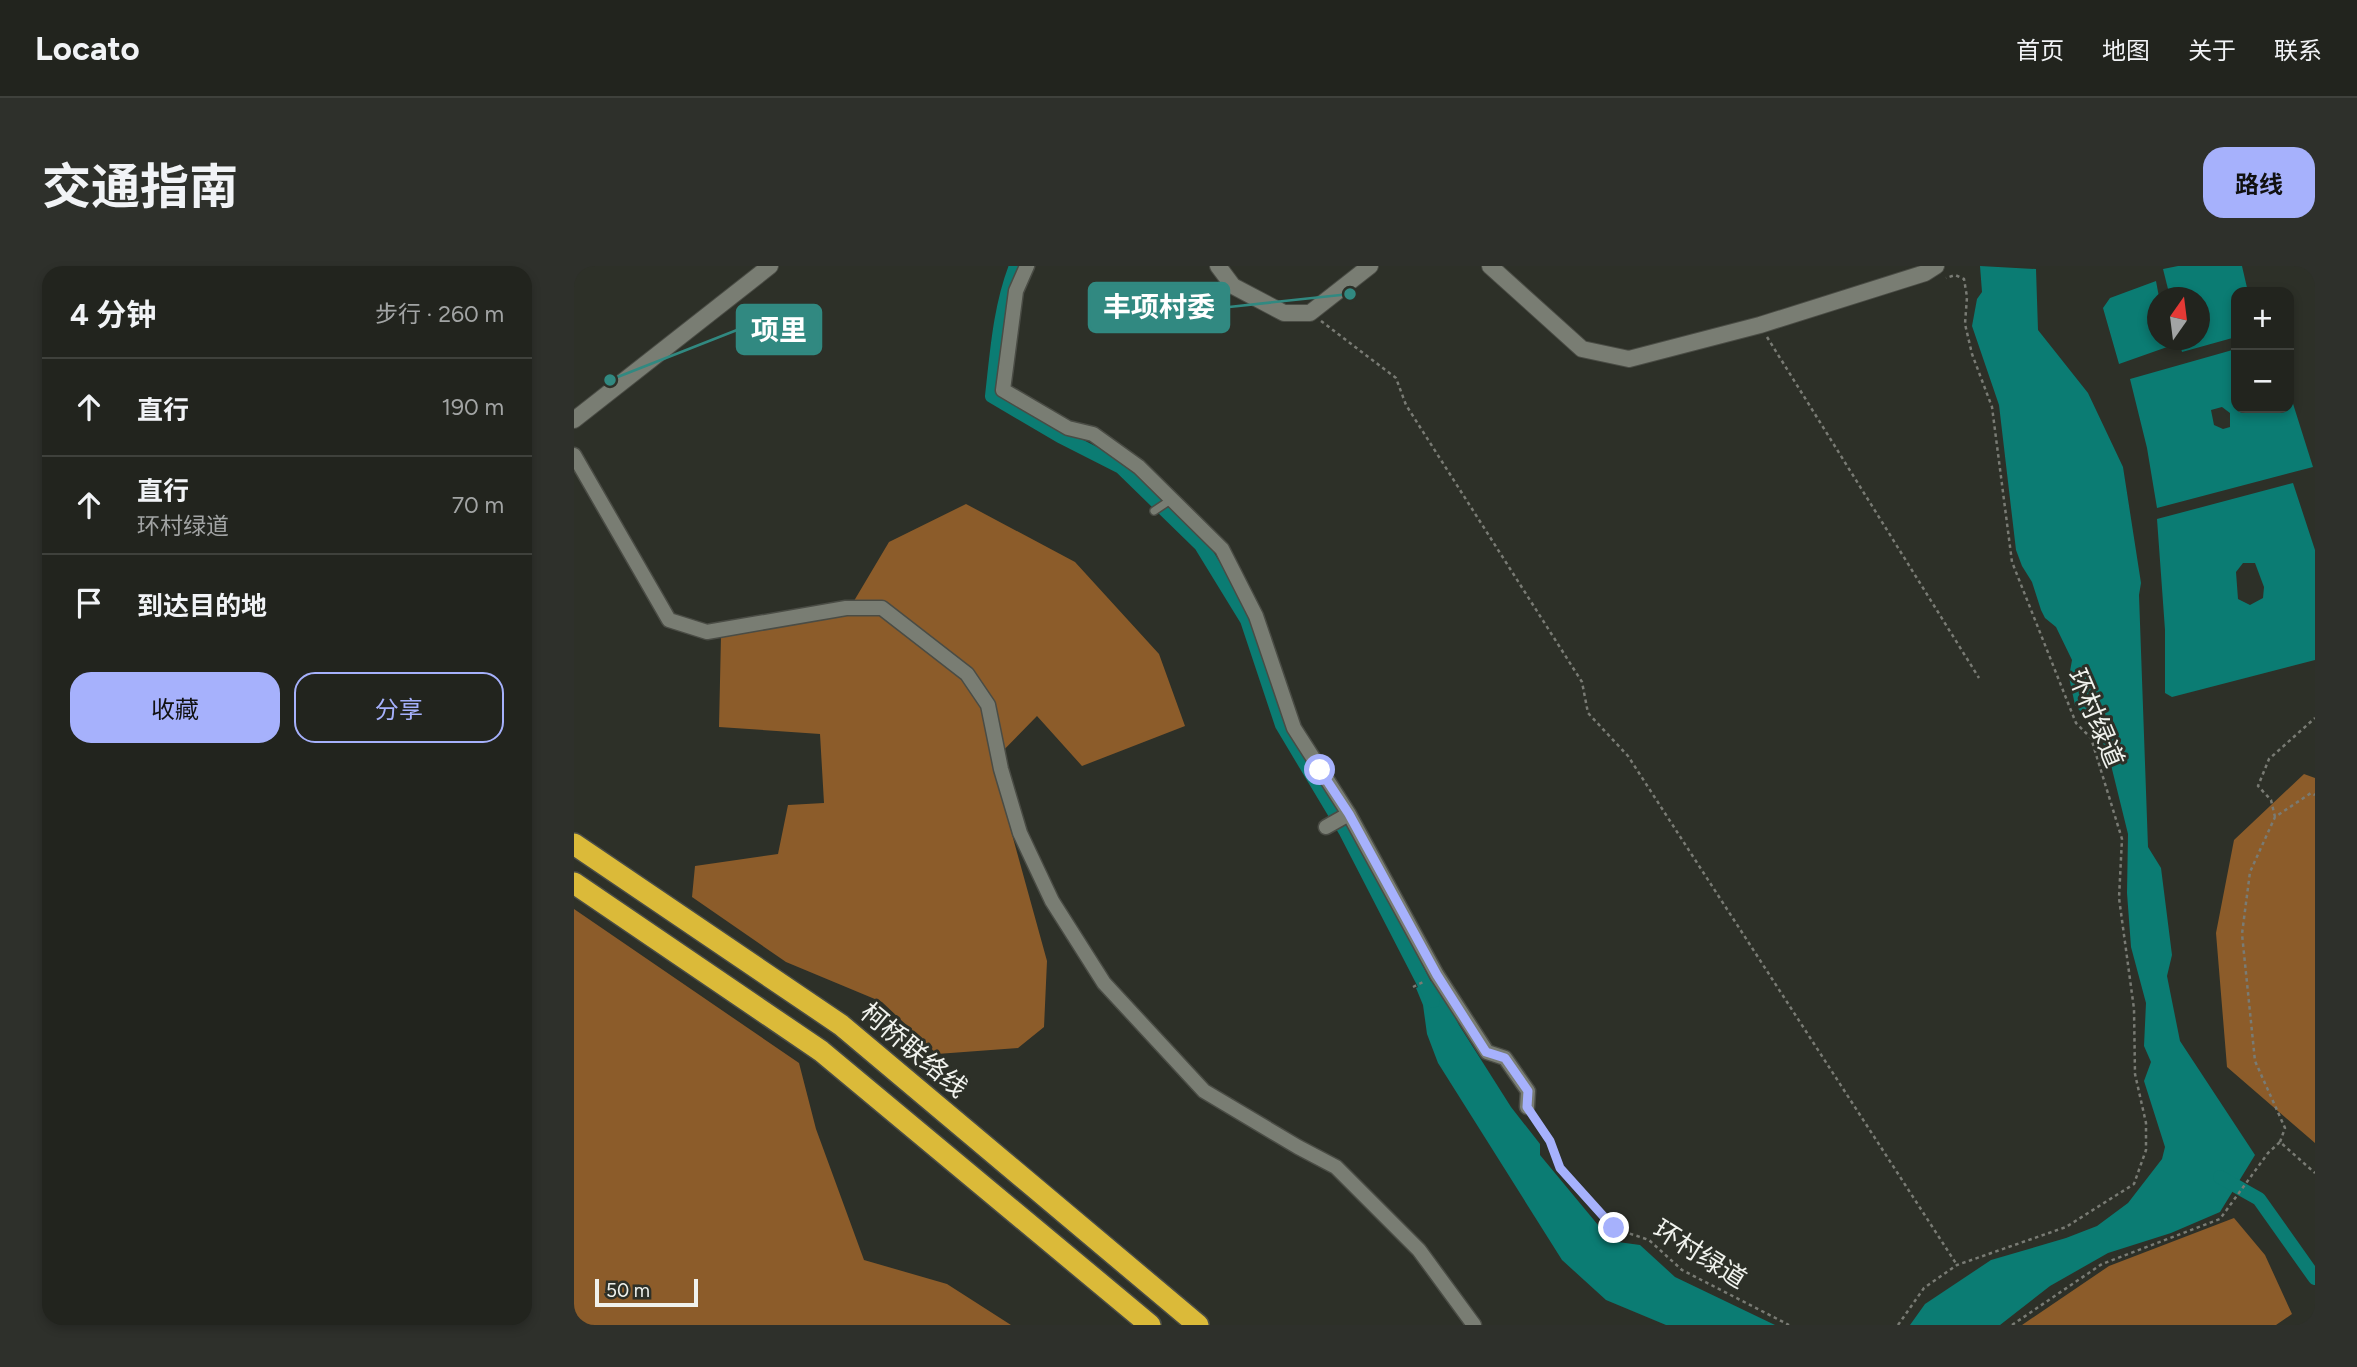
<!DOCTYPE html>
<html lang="zh">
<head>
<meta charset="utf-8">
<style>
  body { margin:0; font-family:Figtree,"Noto Sans SC",sans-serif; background:#2e302b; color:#f1f3f6 }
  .controls { position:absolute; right:21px; top:21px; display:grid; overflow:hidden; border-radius:14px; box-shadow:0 4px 10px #0003 }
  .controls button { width:63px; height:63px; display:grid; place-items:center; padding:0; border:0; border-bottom:2px solid #3f413c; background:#22241e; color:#f1f3f6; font:35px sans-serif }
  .compass { position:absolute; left:1573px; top:21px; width:63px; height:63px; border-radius:50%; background:#22241e; box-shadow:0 4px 10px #0003; rotate:14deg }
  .scale { position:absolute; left:21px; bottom:18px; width:103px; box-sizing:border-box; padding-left:7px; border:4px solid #f0f2ed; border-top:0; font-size:19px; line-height:24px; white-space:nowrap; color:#f0f2ed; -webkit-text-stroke:5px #2d3028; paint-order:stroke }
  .stop { position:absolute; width:21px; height:21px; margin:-16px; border:5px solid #a6b1fc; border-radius:50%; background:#fff }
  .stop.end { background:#a6b1fc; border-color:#fff; box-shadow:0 2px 7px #0008 }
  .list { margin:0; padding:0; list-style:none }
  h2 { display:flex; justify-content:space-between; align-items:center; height:91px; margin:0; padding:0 28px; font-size:30px }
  h2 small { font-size:23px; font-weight:400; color:#a2a4a4 }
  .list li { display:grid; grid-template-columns:46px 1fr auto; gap:21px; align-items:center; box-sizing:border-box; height:98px; padding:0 28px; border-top:2px solid #3f413c }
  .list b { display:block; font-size:26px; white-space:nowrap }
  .list p { margin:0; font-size:23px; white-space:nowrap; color:#a2a4a4 }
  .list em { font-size:23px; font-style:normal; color:#a2a4a4 }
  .actions { display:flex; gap:14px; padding:21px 28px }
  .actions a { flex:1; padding:16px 0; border:2px solid #a6b1fc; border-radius:21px; text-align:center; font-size:24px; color:#a6b1fc }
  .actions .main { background:#a6b1fc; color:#111 }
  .icon { flex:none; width:38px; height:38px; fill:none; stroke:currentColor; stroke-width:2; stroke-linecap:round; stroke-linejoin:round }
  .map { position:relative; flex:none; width:1741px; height:1059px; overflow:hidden; border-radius:21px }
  header { display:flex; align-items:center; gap:42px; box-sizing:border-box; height:98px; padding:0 35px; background:#22241e; border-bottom:2px solid #3f413c }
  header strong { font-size:33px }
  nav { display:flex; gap:38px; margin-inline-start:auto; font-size:24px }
  .intro { display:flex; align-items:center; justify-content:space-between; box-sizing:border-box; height:168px; padding:0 42px }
  h1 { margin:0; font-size:49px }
  .button { padding:18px 32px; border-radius:21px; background:#a6b1fc; color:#111; font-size:24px; font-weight:700 }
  main { display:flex; gap:42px; padding:0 42px }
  aside { flex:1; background:#22241e; border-radius:21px; box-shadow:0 4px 10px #0003 }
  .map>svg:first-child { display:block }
</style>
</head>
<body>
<header>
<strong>Locato</strong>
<nav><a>首页</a><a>地图</a><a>关于</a><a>联系</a></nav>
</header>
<div class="intro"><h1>交通指南</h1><a class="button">路线</a></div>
<main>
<aside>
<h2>4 分钟<small>步行 · 260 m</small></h2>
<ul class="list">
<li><svg class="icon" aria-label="ahead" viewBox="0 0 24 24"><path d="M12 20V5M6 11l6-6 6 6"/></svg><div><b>直行</b></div><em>190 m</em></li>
<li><svg class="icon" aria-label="ahead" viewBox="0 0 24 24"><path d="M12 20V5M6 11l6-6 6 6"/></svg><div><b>直行</b><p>环村绿道</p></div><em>70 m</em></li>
<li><svg class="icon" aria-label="arrive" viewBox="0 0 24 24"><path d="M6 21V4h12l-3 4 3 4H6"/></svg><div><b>到达目的地</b></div></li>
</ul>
<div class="actions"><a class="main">收藏</a><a>分享</a></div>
</aside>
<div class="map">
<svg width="1741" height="1059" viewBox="0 0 1741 1059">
  <rect width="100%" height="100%" fill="#2d3028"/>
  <path fill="#8c5c2a" d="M392 238 501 296 585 388 611 460 508 500 463 450 418 496 473 695 470 761 444 782 363 788 308 736 212 696 118 631 121 600 204 588 214 539 250 537 246 468 145 461 147 370 274 345 315 276Z
    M1730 508 1741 512V877L1653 801 1642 667 1660 574Z
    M0 643 225 797 242 863 290 994 373 1018 437 1059H0Z
    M1660 952 1691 989 1718 1048 1702 1059H1448L1535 1000Z"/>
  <path fill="#0b7c73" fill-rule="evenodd" d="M1406 0 1462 3 1464 64 1514 127 1549 201 1567 317 1565 329 1574 581 1587 602 1598 689 1593 710 1606 775 1681 889 1646 946 1597 967 1534 987 1476 1020 1426 1059H1336L1351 1038 1417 994 1492 972 1523 960 1554 937 1588 893 1591 881 1570 815 1577 796 1570 780 1572 737 1557 681 1553 627 1554 568 1537 499 1526 468 1501 439 1495 411 1498 394 1482 361 1471 352 1467 344 1458 316 1448 300 1442 284 1425 139 1398 60 1403 33 1408 26Z
    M1604 0H1668L1674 26H1662V71L1608 86 1605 74H1626V32L1596 31 1589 3Z
    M1582 15 1585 31 1584 32V74H1594L1596 80 1545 98 1529 42 1536 32Z
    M1662 83V142H1715V125L1739 201 1583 242 1573 182 1556 113ZM1648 141 1656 147V161L1649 163 1640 159 1637 144Z
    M1719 217 1741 284V394L1598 431 1591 427V364L1583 253ZM1669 297H1681L1690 321 1689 332 1676 339 1664 333 1662 306Z
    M861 713 885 759 937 841 966 878V889L1029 965 1044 976 1066 979 1101 1011 1201 1059H1092L1032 1034 988 994 864 797 853 768 849 739 842 722Z"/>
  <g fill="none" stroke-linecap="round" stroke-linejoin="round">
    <path stroke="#0b7c73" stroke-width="14" d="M442 0C426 41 423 86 418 130L486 170 547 201 627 279 673 354 708 459 772 566 859 735
      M1646 911 1685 933 1741 1012"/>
    <g stroke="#4a4c45" stroke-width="10">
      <path id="service" d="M580 245 598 233"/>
    </g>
    <g stroke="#4a4c45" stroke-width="17">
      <path id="minor" d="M453 0 442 25 429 124 494 162 519 168 565 201 648 283 682 350 720 462 775 548 863 709 913 786 931 792 954 825 953 841
        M0 189 95 354 133 366 272 342H308L393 408 414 439 427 503 446 567 478 635 530 717 630 825 724 881 762 901 845 984 900 1059
        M752 561 775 548"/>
    </g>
    <g stroke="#4a4c45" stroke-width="18">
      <path id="tertiary" d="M644 0 659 20 710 47H736L796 0
        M916 0 1008 83 1055 93 1186 59 1351 7 1362 0
        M0 154 196 0"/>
    </g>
    <g stroke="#4a4c45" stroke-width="24">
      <path id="motorway" d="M0 578 267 759 624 1059
        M0 617 247 785 576 1059"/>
    </g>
    <path stroke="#797b74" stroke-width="2.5" stroke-dasharray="3.5 3.5" stroke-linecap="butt" d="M747 55 822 112 832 139 1008 416 1014 447 1054 490 1383 999
      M1193 71 1405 412
      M1701 551 1697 534 1684 520 1695 493 1741 452
      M839 721 851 715
      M961 852 976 875 986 902 1039 962 1075 974 1108 1004 1215 1059
      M1706 876 1711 862 1681 795 1668 668 1676 606 1701 551 1737 527 1741 529
      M1324 1059 1350 1022 1383 999 1492 961 1560 918 1572 884V857L1561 808 1560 743 1545 632 1548 573 1517 472 1502 457 1438 296 1418 141 1398 88 1391 58 1393 31 1390 13 1381 9 1372 12
      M1438 1059 1528 998 1646 953 1694 887 1706 876 1741 907"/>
    <use href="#service" stroke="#797d73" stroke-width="7"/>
    <use href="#minor" stroke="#797d73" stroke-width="14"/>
    <use href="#tertiary" stroke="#797d73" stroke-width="16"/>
    <use href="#motorway" stroke="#dbba39" stroke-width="21"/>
  </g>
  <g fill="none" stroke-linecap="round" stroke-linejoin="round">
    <path stroke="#a6b1fc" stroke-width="9" d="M746 504 775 548 863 709 912 786 931 792 954 825 953 841 976 875 986 902 1040 962"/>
  </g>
  <g text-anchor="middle" stroke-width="6" stroke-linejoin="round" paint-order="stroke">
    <g font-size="26" fill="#f0f2ed" stroke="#2d3028">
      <text transform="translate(1522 452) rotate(67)" y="9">环村绿道</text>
      <text transform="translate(340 784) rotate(40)" y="9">柯桥联络线</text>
      <text transform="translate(1126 988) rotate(32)" y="9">环村绿道</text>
    </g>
  </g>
  <path fill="none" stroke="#318981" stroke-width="2.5" d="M776 28L655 41M36 114L163 64"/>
  <g fill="#318981" stroke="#2d3028" stroke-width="2.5">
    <circle cx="776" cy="28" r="7"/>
    <circle cx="36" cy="114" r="7"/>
  </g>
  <g fill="#318981" stroke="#318981" stroke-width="2.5">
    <rect x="515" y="17" width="140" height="49" rx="7"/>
    <rect x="163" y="39" width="84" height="49" rx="7"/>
  </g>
  <g font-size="28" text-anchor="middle" font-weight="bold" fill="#fff">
    <text x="585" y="51">丰项村委</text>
    <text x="205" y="74">项里</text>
  </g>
</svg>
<div class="controls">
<button>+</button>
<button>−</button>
</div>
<svg class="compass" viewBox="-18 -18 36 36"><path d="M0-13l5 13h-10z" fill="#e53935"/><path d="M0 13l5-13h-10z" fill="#a2a4a4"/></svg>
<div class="scale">50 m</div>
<div class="stop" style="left:746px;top:504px"></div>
<div class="stop end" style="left:1040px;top:962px"></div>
</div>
</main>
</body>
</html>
